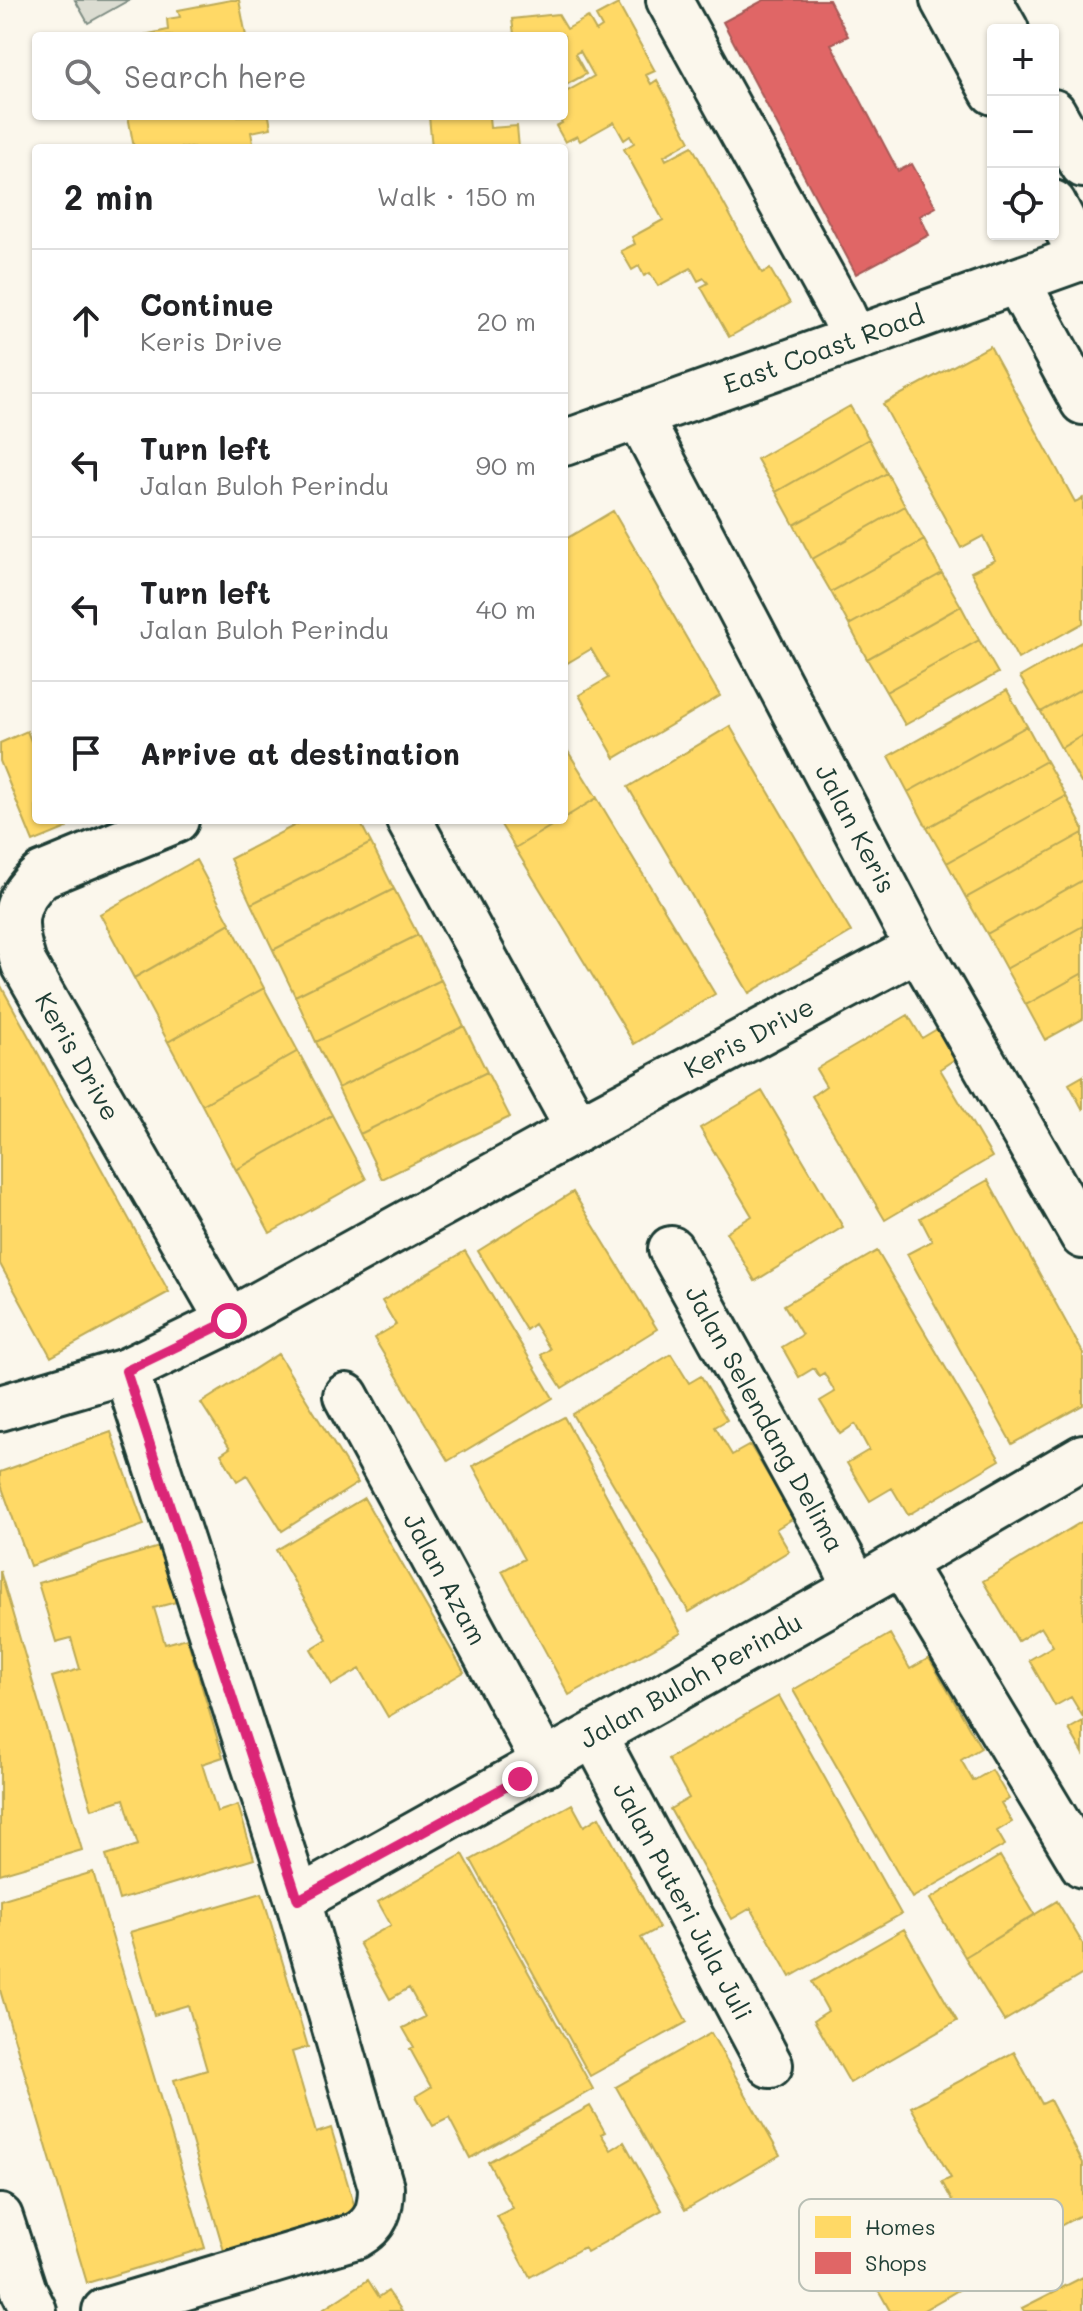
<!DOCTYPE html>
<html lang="en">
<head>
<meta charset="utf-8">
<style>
  body { margin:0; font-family:Mali,sans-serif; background:#f6f6f6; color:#202124 }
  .controls { position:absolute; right:24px; top:24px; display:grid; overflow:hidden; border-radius:8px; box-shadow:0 2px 6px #0004 }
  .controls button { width:72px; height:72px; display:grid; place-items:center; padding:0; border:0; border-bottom:2px solid #e0e0e0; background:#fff; color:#202124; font:40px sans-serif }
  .stop { position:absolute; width:24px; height:24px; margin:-18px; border:6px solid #db2777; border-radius:50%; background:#fff }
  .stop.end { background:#db2777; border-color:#fff; box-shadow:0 2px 8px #0008 }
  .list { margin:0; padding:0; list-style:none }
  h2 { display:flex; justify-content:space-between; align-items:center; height:104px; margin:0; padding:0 32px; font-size:34px }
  h2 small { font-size:26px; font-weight:400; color:#757577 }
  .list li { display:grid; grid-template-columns:52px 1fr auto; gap:24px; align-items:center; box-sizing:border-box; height:144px; padding:0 32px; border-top:2px solid #e0e0e0 }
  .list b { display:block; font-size:30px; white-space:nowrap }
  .list p { margin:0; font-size:26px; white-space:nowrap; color:#757577 }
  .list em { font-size:26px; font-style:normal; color:#757577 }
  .icon { flex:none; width:44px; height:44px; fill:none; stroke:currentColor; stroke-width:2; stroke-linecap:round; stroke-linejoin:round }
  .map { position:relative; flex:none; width:1083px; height:2311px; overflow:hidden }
  .search { position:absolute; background:#fff; box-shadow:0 2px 6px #0004; left:32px; top:32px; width:536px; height:88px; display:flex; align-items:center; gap:20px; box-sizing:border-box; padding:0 28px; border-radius:8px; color:#757577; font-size:30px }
  .panel { position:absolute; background:#fff; box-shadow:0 2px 6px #0004; left:32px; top:144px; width:536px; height:680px; border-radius:8px }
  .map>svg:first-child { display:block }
</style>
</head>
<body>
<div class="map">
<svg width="1083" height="2311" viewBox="0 0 1083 2311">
  <rect width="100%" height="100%" fill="#fbf7ec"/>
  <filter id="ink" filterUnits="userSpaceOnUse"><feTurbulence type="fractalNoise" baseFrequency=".0125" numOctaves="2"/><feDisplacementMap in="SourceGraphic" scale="16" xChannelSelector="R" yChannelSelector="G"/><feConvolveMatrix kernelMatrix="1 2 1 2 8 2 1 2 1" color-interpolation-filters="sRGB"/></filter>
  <g filter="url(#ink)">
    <path fill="#dbdcd1" stroke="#7d8c82" stroke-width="2" d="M75 0H129L88 23Z"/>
    <path fill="#ffd966" stroke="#bcaa57" stroke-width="2" d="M231 0H239L246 36H139L168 30 167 19 180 17 178 10Z
      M618 4 655 71 646 75 651 84 657 80 690 141 664 156 666 160 692 146 762 273 770 269 790 303 729 337 701 287 708 283 704 278 698 281 691 268 658 286 650 273 644 276 639 266 632 270 621 251 635 244 632 237 663 220 624 149 634 143 630 136 624 140 614 122 580 141 577 136 565 142 556 126 562 123 559 116H564V93L594 76 580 51 575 54 586 74 564 86V36H492L514 34 512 19 558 14 567 29 588 17 596 31 602 27 596 16Z
      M128 116H269L271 128 251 132 254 148H134Z
      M429 116H489L490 128 517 126 519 148H526H432Z
      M990 346 1075 502 1083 498V623L1018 659 971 572 995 560 983 536 961 548 883 404Z
      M850 406 869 439 776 492 757 459Z
      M869 439 887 473 794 525 776 492Z
      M887 473 905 506 812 559 794 525Z
      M905 506 924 540 831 592 812 559Z
      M613 511 720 696 615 758 579 695 608 678 591 649 564 665V540Z
      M924 540 942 573 849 625 831 592Z
      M942 573 961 606 867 659 849 625Z
      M961 606 979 640 886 692 867 659Z
      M979 640 998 673 905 725 886 692Z
      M1083 641V688L1041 712 1020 677Z
      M1083 688V735L1061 748 1041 712Z
      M1007 690 1027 726 908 792 889 756Z
      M730 726 851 932 749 993 628 787Z
      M1027 726 1046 761 927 828 908 792Z
      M27 731 36 753V820H64L67 828 33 842 0 761V743Z
      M1083 735V782L1081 783 1061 748Z
      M564 745 597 798 564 818Z
      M1046 761 1066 796 947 863 927 828Z
      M1066 796 1083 828V833L966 898 947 863Z
      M597 798 715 994 634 1044 515 848Z
      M305 820H359L371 843 251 904 230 859Z
      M498 820H561L515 848Z
      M1083 833V880L987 934 966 898Z
      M371 843 394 889 273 950 251 904Z
      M196 860 230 923 134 978 100 914Z
      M1083 880V926L1006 969 987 934Z
      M394 889 418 935 295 996 273 950Z
      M230 923 264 988 168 1042 134 978Z
      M1083 926V973L1026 1005 1006 969Z
      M418 935 441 980 316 1042 295 996Z
      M1083 973V1019L1045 1040 1026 1005Z
      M441 980 464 1026 338 1088 316 1042Z
      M0 984 169 1292 51 1357 0 1264Z
      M264 988 298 1051 202 1105 168 1042Z
      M908 1015 922 1038 937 1029 955 1059 940 1069 992 1157 885 1220 812 1096 826 1086 816 1069Z
      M464 1026 487 1072 360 1134 338 1088Z
      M298 1051 332 1115 236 1170 202 1105Z
      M487 1072 510 1117 382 1179 360 1134Z
      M1083 1076V1110L1069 1084Z
      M762 1091 843 1227 755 1281 726 1232 752 1216 700 1128Z
      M332 1115 366 1179 270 1233 236 1170Z
      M988 1180 1083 1353V1405L1012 1444 907 1254 932 1241 920 1218Z
      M573 1192 657 1329 562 1388 541 1355 550 1349 534 1324 526 1330 478 1251Z
      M465 1251 553 1398 448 1461 374 1338 396 1325 382 1301Z
      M877 1251 1000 1460 908 1515 892 1488 870 1501 847 1463 869 1450 855 1424 840 1434 820 1401 835 1392 824 1373 819 1376 814 1368 799 1377 782 1347 802 1335 784 1305Z
      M278 1354 358 1483 282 1531 247 1475 237 1481 221 1454 230 1448 201 1403Z
      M671 1354 689 1383 701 1376 727 1420 715 1427 732 1455 750 1445 794 1518 776 1529 789 1551 689 1612 572 1414Z
      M564 1417 681 1633 569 1695 502 1571 524 1559 473 1466Z
      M111 1432 144 1525 30 1566 0 1482V1472Z
      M364 1498 464 1672 388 1717 360 1669 332 1685 311 1649 327 1639 276 1550Z
      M1083 1521V1717L1071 1697 1055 1706 1029 1660 1053 1646 1041 1627 1018 1641 983 1581Z
      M159 1547 176 1602 154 1608 165 1644 187 1638 223 1757 202 1764 217 1812 238 1805 254 1859 119 1900 106 1855 138 1845 124 1799 92 1809 52 1677 80 1669 71 1638 56 1642 38 1583Z
      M0 1571 82 1850 0 1874Z
      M890 1634 910 1669 929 1658 981 1748 961 1760 973 1781 992 1770 1009 1799 1001 1803 1012 1822 997 1831 1005 1845 912 1898 793 1690Z
      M779 1696 901 1914 790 1977 751 1908 732 1919 670 1809 689 1798 668 1759Z
      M1083 1721V1753L1069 1729Z
      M572 1804 584 1826 599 1817 659 1928 641 1938 687 2022 590 2076 471 1860Z
      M463 1854 593 2089 470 2158 449 2118 433 2126 416 2096 431 2087 410 2049 414 2047 403 2028 425 2017 409 1988 390 1999 359 1943 391 1925 378 1902Z
      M1000 1856 1035 1915 965 1957 930 1899Z
      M93 1872 205 2248 87 2283 0 1990V1900Z
      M262 1893 308 2047 292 2052 316 2133 331 2128 356 2211 224 2251 174 2080 207 2070 188 2005 154 2015 130 1932Z
      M1057 1901 1083 1944V1974L1004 2021 965 1957Z
      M904 1929 957 2021 850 2083 814 2020 828 2011 812 1982Z
      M711 2033 780 2155 685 2210 616 2087Z
      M1014 2052 1042 2104 1050 2100 1083 2163V2214L1003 2256 994 2238 977 2247 942 2182 951 2178 911 2107Z
      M590 2106 605 2132 601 2134 611 2150 624 2142 662 2210 587 2252 584 2247 530 2277 497 2216 513 2208 488 2162Z
      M962 2225 988 2273 922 2311H890L871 2277Z
      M1083 2277V2311H1024L1022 2308Z
      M368 2280 379 2297 388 2291 402 2311H321Z"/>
    <path fill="#e06666" stroke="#a65a57" stroke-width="2" d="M764 0H829L848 36 831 44 898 171 912 164 936 207 920 216 929 235 856 274 723 22Z"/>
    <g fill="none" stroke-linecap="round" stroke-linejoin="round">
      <g stroke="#1f3d34" stroke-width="50">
        <g id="minor">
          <path d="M669 0 842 313 854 339"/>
          <path d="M1017 281 1083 402"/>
          <path id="s1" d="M639 416 918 948 1083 1236"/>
          <path id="s2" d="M564 443 1083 257"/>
          <path id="s3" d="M176 820 42 875C10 903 12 926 24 964L229 1321"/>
          <path d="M409 820 578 1129"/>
          <path id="s4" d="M671 1249 841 1557 856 1588"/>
          <path id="s5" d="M346 1396 545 1764"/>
          <path id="s6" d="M0 1408 126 1371 229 1321 578 1129 918 948"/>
          <path d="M901 1563 1083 1865"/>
          <path id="s7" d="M595 1737 770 2065"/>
          <path id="s8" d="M298 1900 882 1574 1083 1457"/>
          <path d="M0 2217 24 2291 34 2311"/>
          <path d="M105 2311 356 2236C376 2225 381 2210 381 2187L298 1900 126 1371"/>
        </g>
      </g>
      <g stroke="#1f3d34" stroke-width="50">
        <path id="major" d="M943 0 993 92
          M989 0 1006 30
          M1053 112 1083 165
          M1053 203 1083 259"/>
      </g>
      <use href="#minor" stroke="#fbf7ec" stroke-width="44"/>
      <use href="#major" stroke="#fbf7ec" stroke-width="44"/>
    </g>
  </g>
  <g fill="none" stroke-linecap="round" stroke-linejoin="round" filter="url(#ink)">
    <path stroke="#db2777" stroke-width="10" d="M229 1321 126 1371 298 1900 520 1779"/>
  </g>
  <g text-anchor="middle" stroke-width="8" stroke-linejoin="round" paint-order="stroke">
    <g font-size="26" fill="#1f3d34" stroke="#fbf7ec">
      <text dy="9" stroke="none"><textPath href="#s2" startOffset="276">East Coast Road</textPath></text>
      <text dy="9" stroke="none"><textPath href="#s1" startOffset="466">Jalan Keris</textPath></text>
      <text dy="9" stroke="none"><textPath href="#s6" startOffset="838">Keris Drive</textPath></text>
      <text dy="9" stroke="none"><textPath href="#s3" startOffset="350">Keris Drive</textPath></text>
      <text dy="9" stroke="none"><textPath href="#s4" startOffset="194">Jalan Selendang Delima</textPath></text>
      <text dy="9" stroke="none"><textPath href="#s5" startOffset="208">Jalan Azam</textPath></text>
      <text dy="9" stroke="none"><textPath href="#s8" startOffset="450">Jalan Buloh Perindu</textPath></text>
      <text dy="9" stroke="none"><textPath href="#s7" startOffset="186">Jalan Puteri Jula Juli</textPath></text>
    </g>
  </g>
  <rect x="799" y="2199" width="264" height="92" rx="12" fill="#fbf7ec" stroke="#b9bfb5" stroke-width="2"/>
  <rect x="815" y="2216" width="36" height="22" fill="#ffd966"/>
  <rect x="815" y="2252" width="36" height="22" fill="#e06666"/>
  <g font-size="22" fill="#1f3d34">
    <text x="865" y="2235">Homes</text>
    <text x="865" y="2271">Shops</text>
  </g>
</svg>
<div class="controls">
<button>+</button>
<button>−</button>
<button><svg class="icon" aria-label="locate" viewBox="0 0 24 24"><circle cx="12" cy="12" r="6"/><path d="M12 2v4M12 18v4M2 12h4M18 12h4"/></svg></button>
</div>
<div class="stop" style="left:229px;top:1321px"></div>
<div class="stop end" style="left:520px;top:1779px"></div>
<div class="search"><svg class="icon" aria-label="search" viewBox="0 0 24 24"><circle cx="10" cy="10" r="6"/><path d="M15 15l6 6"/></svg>Search here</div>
<section class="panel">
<h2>2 min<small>Walk · 150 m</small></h2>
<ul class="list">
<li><svg class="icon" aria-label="ahead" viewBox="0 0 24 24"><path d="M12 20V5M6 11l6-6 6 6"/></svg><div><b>Continue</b><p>Keris Drive</p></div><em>20 m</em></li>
<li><svg class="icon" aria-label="left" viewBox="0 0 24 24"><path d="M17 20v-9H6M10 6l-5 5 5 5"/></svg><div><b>Turn left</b><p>Jalan Buloh Perindu</p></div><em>90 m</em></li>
<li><svg class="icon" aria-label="left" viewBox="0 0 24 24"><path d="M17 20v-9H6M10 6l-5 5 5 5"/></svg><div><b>Turn left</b><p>Jalan Buloh Perindu</p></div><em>40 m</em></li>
<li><svg class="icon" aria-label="arrive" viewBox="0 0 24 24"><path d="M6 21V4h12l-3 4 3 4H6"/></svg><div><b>Arrive at destination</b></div></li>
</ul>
</section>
</div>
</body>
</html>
